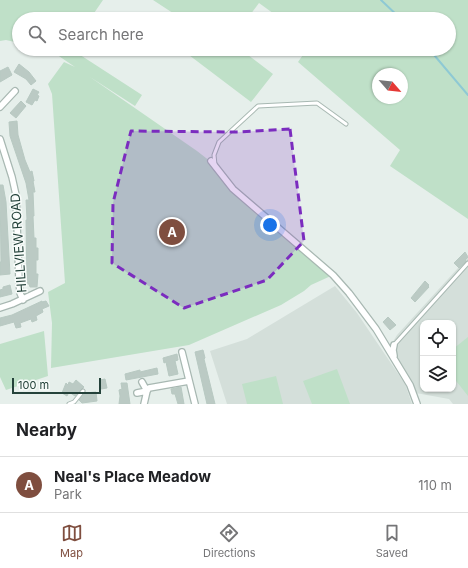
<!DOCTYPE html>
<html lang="en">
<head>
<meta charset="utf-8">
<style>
  body { margin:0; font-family:Inter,sans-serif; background:#f2f2f2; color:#202124 }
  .controls { position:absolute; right:12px; bottom:12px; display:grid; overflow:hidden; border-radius:8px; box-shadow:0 1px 3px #0004 }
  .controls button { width:36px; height:36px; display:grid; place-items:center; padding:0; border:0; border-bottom:1px solid #e0e0e0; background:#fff; color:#202124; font:20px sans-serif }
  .compass { position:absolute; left:372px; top:68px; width:36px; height:36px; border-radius:50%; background:#fff; box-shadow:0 1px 3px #0004; rotate:118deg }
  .scale { position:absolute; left:12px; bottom:10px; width:89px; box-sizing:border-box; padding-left:4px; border:2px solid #24423a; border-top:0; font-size:11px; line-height:14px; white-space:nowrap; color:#24423a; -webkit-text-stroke:3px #f7fbf9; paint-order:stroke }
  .you { position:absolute; left:270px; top:225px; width:14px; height:14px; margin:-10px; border:3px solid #fff; border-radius:50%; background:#1a73e8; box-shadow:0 0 0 6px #1a73e833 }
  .badge { display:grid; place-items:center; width:26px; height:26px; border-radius:50%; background:#7f4e3f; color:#fff; font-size:13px; font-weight:700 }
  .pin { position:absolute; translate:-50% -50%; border:2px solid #fff; box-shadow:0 1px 4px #0006 }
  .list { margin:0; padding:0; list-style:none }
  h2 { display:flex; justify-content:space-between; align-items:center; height:52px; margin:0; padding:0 16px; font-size:17px }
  h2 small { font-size:13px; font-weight:400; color:#757577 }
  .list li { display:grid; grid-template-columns:26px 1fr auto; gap:12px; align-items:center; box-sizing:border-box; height:56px; padding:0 16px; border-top:1px solid #e0e0e0 }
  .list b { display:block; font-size:15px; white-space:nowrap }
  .list p { margin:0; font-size:13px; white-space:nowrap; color:#757577 }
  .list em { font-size:13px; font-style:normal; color:#757577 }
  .icon { flex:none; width:22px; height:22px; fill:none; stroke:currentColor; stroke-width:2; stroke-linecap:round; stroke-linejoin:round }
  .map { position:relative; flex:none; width:468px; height:404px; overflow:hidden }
  .search { position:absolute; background:#fff; box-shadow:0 1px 3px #0004; left:12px; right:12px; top:12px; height:44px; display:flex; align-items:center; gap:10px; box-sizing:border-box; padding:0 14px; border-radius:22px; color:#757577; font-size:15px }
  .sheet { height:108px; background:#fff }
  nav { display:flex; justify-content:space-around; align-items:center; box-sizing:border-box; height:56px; border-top:1px solid #e0e0e0; background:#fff; font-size:11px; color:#757577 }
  nav a { display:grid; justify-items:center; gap:2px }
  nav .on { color:#7f4e3f }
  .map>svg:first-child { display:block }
</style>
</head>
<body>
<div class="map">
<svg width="468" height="404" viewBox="0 0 468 404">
  <rect width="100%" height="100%" fill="#e6efeb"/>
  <path fill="#d4dfda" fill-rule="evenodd" d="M468 257V404H453L449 399 416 393 394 358 391 345 397 335ZM423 323H453V389H423Z
    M335 286 357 313 405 384 412 404H227L210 351 247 339Z"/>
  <path fill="#bfe0c8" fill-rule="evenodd" d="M0 0H103L90 19H19V43L6 40 0 41Z
    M153 0H468V219L390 166 400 150 298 62 307 49H449V19H281L259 3 247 19H182ZM378 74H402V98H378Z
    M46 49H71L142 95 135 106 90 77 197 151 215 165 223 177 333 275 311 285 304 291 281 305 189 345 51 368 52 323 48 292 65 283 52 94 48 84 64 62 75 67 50 50Z
    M181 49H240L273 74 251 102Z
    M44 331 48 376 6 390 0 377V344Z
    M468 337V396L453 377V349Z
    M337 369 350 404H312L303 381Z
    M276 376 283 404H247L242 384Z"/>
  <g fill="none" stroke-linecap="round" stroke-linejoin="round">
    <path stroke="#8ec9d4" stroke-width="2" d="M381 0 401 19
      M429 49 468 95"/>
  </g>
  <path fill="#bbcac4" stroke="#b8c9c2" d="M19 64 29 72 36 81 31 85 26 79 14 72Z
    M8 67 12 75 0 82V71Z
    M33 89 39 92 37 95 39 96 37 101 35 100 32 105 26 102Z
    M21 101 26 106 16 118 10 113Z
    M17 121 18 135 25 160 30 172 32 171 34 181H33L35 192H33L34 216H33L34 238H36V248H38V260H36V274H38L37 287H30L29 284H27L26 220H27L26 200H29L26 183 10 136 9 122Z
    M0 185H3L6 202 10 274 0 275V262H1Z
    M465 252 468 257 465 260 466 261 459 268 454 263Z
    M425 281 429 285 428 286 429 287 415 302 411 298Z
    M10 285 12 294 0 297V290L3 289V287Z
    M42 301V302L46 301 49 306 42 309 43 312 36 316 37 320 32 322 31 319 20 323 21 327 16 328 14 322 0 326V318L12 315Z
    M388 317 396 325 390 330 383 322Z
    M203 350 205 358 204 359 215 404H207L195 352Z
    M177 354 178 360 175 361 178 374 169 376 166 362 164 363 163 358Z
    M157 368 158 374 126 380 125 374 140 370V372Z
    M105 379 107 388 101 389 100 380Z
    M76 380 84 387 75 396 69 392 67 396 62 393 66 383 68 385 69 382 73 384Z
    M121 383H127L130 404H119L120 396 119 390 122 389Z
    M181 387 184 404H178L175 394H172L171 389Z
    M96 392 97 401 82 403 79 400 85 393Z"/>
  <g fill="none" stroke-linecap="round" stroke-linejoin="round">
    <g stroke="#a8b8b2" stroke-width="5">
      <path id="service" d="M215 165 214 155 219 142 258 106 317 103 346 124
        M394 345 468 263
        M69 404 74 402 83 391"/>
    </g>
    <g stroke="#a8b8b2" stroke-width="8">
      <path id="minor" d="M0 107 15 91
        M0 139 12 177 16 195 19 280 20 293 23 300
        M211 161 233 189 333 275 349 293 376 329 410 385 417 404
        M0 308 12 304 40 291
        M182 352 195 404
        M394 356 393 350 394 345
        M137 393 147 391 142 382
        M144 404 147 391 149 388 189 381"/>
    </g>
    <use href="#service" stroke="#fff" stroke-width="3"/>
    <use href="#minor" stroke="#fff" stroke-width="5.5"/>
  </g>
  <path fill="#7b2cbf" fill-opacity="0.2" stroke="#7b2cbf" stroke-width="3" stroke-dasharray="8 5" stroke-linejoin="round" d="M290 129 304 241 267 280 184 308 112 263 113 203 131 131 238 132Z"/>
  <g text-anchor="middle" stroke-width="3" stroke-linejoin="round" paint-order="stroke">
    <g font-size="13" fill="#24423a" stroke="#f7fbf9">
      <text transform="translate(18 243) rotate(-94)" y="5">HILLVIEW ROAD</text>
    </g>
  </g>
</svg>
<div class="controls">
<button><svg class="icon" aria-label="locate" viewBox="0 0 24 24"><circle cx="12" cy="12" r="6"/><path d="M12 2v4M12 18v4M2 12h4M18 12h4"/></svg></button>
<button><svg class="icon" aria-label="layers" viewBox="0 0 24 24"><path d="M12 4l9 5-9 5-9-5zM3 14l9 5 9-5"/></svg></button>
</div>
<svg class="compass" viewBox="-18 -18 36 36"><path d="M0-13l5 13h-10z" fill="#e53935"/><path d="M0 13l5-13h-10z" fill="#757577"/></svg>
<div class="scale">100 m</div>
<div class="you"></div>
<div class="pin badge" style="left:172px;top:232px">A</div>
<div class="search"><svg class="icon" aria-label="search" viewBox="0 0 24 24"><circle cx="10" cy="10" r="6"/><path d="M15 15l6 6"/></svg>Search here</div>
</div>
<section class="sheet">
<h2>Nearby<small></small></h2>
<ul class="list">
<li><span class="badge">A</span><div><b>Neal's Place Meadow</b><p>Park</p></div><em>110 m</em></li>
</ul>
</section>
<nav>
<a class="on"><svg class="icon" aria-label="map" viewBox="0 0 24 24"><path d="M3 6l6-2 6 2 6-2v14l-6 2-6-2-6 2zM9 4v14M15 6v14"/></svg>Map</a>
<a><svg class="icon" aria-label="directions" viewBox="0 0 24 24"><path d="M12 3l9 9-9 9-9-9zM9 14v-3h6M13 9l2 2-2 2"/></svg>Directions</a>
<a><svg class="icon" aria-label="saved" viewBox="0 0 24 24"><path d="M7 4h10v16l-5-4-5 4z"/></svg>Saved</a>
</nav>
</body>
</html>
